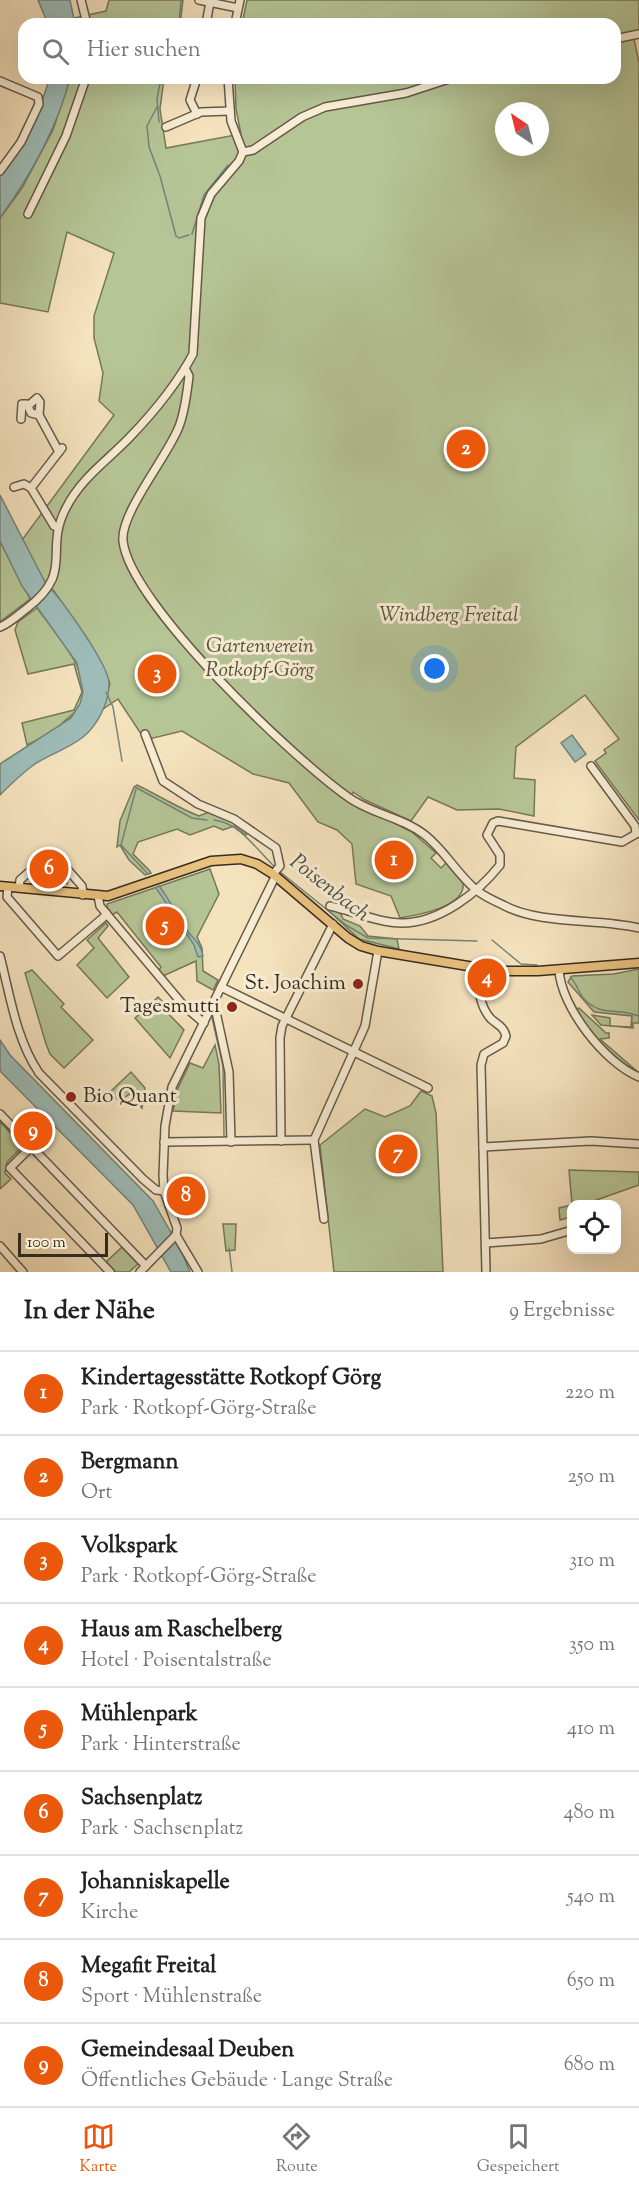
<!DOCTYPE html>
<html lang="de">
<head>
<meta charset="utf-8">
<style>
  :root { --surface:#fff; --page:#f2f2f2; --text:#222; --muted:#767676; --line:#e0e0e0; --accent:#ea580c }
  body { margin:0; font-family:"Sorts Mill Goudy",serif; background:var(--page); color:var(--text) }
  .controls { position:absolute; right:18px; bottom:18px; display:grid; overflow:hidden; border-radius:12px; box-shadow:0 6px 24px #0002 }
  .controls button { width:54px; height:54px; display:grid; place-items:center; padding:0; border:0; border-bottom:2px solid var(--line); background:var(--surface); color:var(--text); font:30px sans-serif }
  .compass { position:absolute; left:495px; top:102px; width:54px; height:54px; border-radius:50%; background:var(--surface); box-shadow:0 6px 24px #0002; rotate:325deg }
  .scale { position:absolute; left:18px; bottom:15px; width:90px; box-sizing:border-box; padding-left:6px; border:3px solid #362c1f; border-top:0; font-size:16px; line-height:21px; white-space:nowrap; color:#362c1f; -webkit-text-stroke:4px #f8edd5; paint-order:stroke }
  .you { position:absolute; left:435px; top:669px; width:21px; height:21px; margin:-15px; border:4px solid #fff; border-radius:50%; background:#1a73e8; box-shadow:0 0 0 9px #1a73e833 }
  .badge { display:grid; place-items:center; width:39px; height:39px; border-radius:50%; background:var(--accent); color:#fff; font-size:20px; font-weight:700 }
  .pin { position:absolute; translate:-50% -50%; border:3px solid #fff; box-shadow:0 2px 6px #0006 }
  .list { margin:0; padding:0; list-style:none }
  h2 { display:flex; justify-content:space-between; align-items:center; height:78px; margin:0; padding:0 24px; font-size:26px }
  h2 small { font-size:20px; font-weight:400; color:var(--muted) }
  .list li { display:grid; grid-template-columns:39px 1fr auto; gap:18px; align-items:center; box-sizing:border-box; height:84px; padding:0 24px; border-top:2px solid var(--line) }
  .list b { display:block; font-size:22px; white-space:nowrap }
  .list p { margin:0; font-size:20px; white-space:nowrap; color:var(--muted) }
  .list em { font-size:20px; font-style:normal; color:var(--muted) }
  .icon { flex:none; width:33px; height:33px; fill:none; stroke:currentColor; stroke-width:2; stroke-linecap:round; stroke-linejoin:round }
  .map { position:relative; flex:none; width:639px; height:1272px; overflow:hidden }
  .search { position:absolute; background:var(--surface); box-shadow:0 6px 24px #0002; left:18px; right:18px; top:18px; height:66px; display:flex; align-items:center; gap:15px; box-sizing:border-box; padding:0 21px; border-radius:18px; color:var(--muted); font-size:22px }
  .sheet { height:834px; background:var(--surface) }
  nav { display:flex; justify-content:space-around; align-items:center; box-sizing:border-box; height:84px; border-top:2px solid var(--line); background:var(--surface); font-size:16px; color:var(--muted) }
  nav a { display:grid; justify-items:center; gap:3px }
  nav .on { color:var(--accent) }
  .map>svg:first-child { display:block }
  .green { fill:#b6c596; stroke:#76785a; stroke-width:1.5; fill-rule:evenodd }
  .water { fill:#9ebdb9; stroke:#74837b; stroke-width:1.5 }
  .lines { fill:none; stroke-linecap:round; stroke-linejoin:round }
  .stream { stroke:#74837b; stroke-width:1.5 }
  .minor-casing { stroke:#665a47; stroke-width:10 }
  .major-casing { stroke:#362c1f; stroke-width:11 }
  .minor { stroke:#f8edd5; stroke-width:7 }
  .major { stroke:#eac27f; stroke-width:8 }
  .poi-dot { fill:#8f2418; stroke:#f8edd5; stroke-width:2 }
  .labels { text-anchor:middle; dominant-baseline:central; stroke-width:6; stroke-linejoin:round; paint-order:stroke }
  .park-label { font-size:21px; font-style:italic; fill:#56523d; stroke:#f8edd5 }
  .poi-label { font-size:21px; fill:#362c1f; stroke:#f8edd5; text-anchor:end }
  .water-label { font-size:22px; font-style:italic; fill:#505046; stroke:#f8edd5 }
</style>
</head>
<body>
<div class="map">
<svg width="639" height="1272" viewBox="0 0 639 1272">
  <rect width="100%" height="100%" fill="#f5e3be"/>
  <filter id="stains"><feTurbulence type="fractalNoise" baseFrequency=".00333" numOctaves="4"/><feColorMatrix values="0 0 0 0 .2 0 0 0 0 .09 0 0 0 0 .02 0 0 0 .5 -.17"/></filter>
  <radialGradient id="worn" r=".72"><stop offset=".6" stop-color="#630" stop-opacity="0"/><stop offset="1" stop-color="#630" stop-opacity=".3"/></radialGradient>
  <g class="green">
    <polygon points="109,0 183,0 180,24 75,24 74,18 106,11"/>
    <path d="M 247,0 L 639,0 L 639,38 L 634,39 L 639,63 L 639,820 L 595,761 L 606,753 L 604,750 L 619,739 L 585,695 L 516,747 L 514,778 L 535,780 L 534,816 L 499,809 L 457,810 L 428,797 L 411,821 L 365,800 L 353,792 L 349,801 L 412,832 L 436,853 L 431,858 L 441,868 L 446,863 L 463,883 C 466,907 418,915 400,918 L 391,896 L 356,884 L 352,844 L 337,830 L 318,822 L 289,783 L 253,774 L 182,731 L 145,740 L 118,699 L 103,709 L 110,683 L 87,638 L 54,591 L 46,584 L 22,540 L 114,415 L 99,401 L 103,373 L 94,338 L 94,316 L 114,253 L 67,232 L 48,312 L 0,303 L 0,218 L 22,188 L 53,130 L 70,78 L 164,78 L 160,109 L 166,148 L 241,134 L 236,109 L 235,78 L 615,78 L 615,24 L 242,24 ZM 504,111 L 540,111 L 540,147 L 504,147 Z"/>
    <polygon points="0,541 30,599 0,622"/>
    <path d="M 37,608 C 54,632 93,672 81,703 C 75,717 61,720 57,730 L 27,745 L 22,723 L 74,710 L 82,692 L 74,664 L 28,674 L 15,630 L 18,622 Z"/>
    <path d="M 137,785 C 158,795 176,807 199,816 L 209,812 L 234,820 L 249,832 L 246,835 L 234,826 L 223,830 L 214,826 L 190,835 L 177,829 L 138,842 L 133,854 L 149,870 L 151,873 L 145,875 L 129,860 L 120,845 L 117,847 L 120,821 L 134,787 Z"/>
    <polygon points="51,861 68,880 67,884 31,881 31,877"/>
    <polygon points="210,869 219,894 197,937 202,948 203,971 218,980 213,990 197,981 196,961 163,976 159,970 161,967 117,912 112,915 107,907 107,904"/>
    <polygon points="331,908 341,914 343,919 360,926 368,936 397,939 399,949 359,939 328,910"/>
    <polygon points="106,923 108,926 98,938 129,977 107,998 77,965 94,948 87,940"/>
    <polygon points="639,969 639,1023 633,1023 633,1028 601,1025 592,1015 610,1018 610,1026 631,1027 632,1016 594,1012 568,982 572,976 614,974"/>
    <polygon points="32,970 64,1004 61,1007 93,1040 64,1068 50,1054 46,1044 25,973"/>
    <polygon points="158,997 167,1006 164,1009 184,1030 170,1058 135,1018"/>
    <path d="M 579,1008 L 606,1033 L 609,1033 L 609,1038 L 600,1039 L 639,1073 C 614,1061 589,1034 576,1009 Z"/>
    <polygon points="215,1045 219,1064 221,1113 173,1111 178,1088 190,1063 203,1068"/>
    <polygon points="131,1072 145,1088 142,1108 129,1094 120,1102 110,1092"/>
    <polygon points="421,1091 432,1096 436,1113 443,1272 334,1272 320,1145 365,1109 385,1117 410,1106"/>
    <polygon points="0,1122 23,1146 7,1162 5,1173 11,1179 0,1189"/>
    <polygon points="569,1170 639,1172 639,1185 585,1204 572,1204"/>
    <polygon points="571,1205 571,1217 560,1220 559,1208"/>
    <polygon points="223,1224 236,1224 235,1250 226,1251"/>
    <polygon points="122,1247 138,1264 129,1272 116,1272 106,1262"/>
  </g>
  <g class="water">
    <polygon points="38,0 70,0 75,24 48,24"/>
    <path d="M 50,78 L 70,78 C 57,129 31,175 0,218 L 0,175 L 33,126 Z"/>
    <path d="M 0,495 L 46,584 C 60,597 110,666 109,684 C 109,703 97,726 83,737 C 68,749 50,754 35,764 C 22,773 11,784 0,795 L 0,764 L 71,718 L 80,704 L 83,692 L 77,663 L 22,586 L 0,541 Z"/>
    <polygon points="572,735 586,754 575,762 561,743"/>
    <path d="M 159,886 C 170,900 176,914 185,928 C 192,938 201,943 203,956 L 198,957 L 194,945 L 156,888 Z"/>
    <polygon points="0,1040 10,1055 153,1201 181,1250 190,1272 171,1272 133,1205 0,1071"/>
  </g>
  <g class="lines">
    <g class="stream">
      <polyline points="179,24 181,0"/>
      <polyline points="157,107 147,126 149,147 160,176 176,236 179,238 189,235"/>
      <polyline points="159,122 157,99 161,78"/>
      <polyline points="192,234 204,195 228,165"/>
      <polyline points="106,692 113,707 122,761"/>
      <polyline points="135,787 192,818 207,820"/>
      <polyline points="136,789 121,845 148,874"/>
      <path d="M 214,820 C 241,823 257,851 276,868"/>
      <polyline points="279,871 346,925 368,938 477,941"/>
      <polyline points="492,940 521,964 537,965"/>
      <path d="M 570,977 C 578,984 578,994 586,1001 C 604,1017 617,1007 639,1016"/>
      <polyline points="212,1018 223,1066 224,1137"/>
      <polyline points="229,1248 232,1272"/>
    </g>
    <defs>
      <g id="minor">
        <polyline points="81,0 87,24"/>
        <polyline points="199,0 238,8"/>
        <polyline points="206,24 210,2"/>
        <polyline points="235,24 240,0"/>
        <polyline points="615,39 639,34"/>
        <polyline points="228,78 231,121 243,152"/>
        <polyline points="0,81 38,97 39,104 21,142 0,171"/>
        <polyline points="197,114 190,100 197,78"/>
        <polyline points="166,127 201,112 230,111"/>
        <polyline points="243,152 253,150 302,117 325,107 406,93 452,78"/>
        <polyline points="28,214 66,136 86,78"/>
        <path d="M 185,368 L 189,376 C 187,392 185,413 178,429 C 166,458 120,514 123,541 C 130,604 294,759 348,797 C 371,814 402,817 425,835 C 444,850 456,872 474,888 C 482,896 495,901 505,906 C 542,925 598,918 639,928"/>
        <polyline points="28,406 37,398 40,402 39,415"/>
        <polyline points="21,419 22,404 27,404 31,413 39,415 59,452"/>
        <polyline points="14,487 24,484 31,488"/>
        <polyline points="58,527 54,526 31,488 62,448"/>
        <path d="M 0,627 C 10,623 18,615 26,609 C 76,571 43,552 66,508 C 81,478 107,461 130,437 C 154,412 177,384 193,354 L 201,218 L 211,194 L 239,161 L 243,152"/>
        <polyline points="145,734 163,781 198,804 234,819 276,848 280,866 273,874"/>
        <polyline points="8,887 7,897 58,956 104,917 106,913"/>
        <polyline points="19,888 20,880 52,852 82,886 83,895"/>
        <polyline points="98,896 100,906 184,1006 204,1023"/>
        <path d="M 330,906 C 353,911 379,923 402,923 C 439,923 478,893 500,865 L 500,855 L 487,835 L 493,823 L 498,821 L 622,842 L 636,834 L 635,826 L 591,766"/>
        <path d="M 0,956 C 10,995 16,1039 39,1073 L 143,1179 L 156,1190 L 164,1191"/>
        <path d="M 479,968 C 477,984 479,1006 491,1019 C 498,1025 504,1027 506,1036 L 503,1043 L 484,1054 L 481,1065 L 486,1272"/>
        <path d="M 559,970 C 561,1007 605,1063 639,1077"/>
        <polyline points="221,987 428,1088"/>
        <polyline points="211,1008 216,1012 229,1072 231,1142"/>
        <polyline points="0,1114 146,1266"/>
        <polyline points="281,1141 280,1038 282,1026 333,924"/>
        <polyline points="164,1142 314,1140"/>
        <polyline points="32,1146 10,1168 110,1272"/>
        <polyline points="483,1147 591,1141 639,1144"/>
        <polyline points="324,1219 314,1140 365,1026 378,951"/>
        <polyline points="176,1235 177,1228 164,1191 163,1175 165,1126 172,1087 275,877"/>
        <polyline points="176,1235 198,1272"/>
        <polyline points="486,1243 541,1239 572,1230"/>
        <polyline points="0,1246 23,1272"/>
        <polyline points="140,1272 176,1235"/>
      </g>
      <polyline id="major" points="0,886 108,896 211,861 241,859 257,864 273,874 348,938 361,946 378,951 498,971 538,971 639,963"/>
    </defs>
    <use href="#minor" class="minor-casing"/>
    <use href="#major" class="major-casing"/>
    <use href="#minor" class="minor"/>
    <use href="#major" class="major"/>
  </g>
  <g class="poi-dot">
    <circle cx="358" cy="984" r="6"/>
    <circle cx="232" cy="1007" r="6"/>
    <circle cx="71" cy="1097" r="6"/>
  </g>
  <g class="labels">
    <g class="park-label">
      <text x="449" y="616">Windberg Freital</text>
      <text x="260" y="647">Gartenverein<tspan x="260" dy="24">Rotkopf-Görg</tspan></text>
    </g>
    <g class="poi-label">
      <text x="346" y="984">St. Joachim</text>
      <text x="220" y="1007">Tagesmutti</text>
      <text x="83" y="1097" text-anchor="start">Bio Quant</text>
    </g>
    <g class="water-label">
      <text transform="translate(329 889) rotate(38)">Poisenbach</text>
    </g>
  </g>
  <rect width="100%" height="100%" filter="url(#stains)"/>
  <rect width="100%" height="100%" fill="url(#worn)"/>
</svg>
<div class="controls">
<button><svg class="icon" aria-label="locate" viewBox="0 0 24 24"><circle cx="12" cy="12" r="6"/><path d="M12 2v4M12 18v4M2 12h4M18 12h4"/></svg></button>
</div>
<svg class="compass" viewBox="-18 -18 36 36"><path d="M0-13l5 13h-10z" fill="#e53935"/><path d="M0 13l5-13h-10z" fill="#767676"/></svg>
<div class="scale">100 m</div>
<div class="you"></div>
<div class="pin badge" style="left:394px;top:860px">1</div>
<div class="pin badge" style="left:466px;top:449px">2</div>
<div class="pin badge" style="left:157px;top:674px">3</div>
<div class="pin badge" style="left:487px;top:978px">4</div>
<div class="pin badge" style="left:165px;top:926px">5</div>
<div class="pin badge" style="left:49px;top:869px">6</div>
<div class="pin badge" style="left:398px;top:1154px">7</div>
<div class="pin badge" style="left:186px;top:1196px">8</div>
<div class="pin badge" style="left:33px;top:1131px">9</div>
<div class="search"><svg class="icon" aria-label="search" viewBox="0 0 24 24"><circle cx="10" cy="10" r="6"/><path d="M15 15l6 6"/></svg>Hier suchen</div>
</div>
<section class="sheet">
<h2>In der Nähe<small>9 Ergebnisse</small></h2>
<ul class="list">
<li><span class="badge">1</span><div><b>Kindertagesstätte Rotkopf Görg</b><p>Park · Rotkopf-Görg-Straße</p></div><em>220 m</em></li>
<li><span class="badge">2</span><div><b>Bergmann</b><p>Ort</p></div><em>250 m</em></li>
<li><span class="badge">3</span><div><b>Volkspark</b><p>Park · Rotkopf-Görg-Straße</p></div><em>310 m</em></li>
<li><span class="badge">4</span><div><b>Haus am Raschelberg</b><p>Hotel · Poisentalstraße</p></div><em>350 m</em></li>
<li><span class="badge">5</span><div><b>Mühlenpark</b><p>Park · Hinterstraße</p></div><em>410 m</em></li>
<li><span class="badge">6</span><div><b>Sachsenplatz</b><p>Park · Sachsenplatz</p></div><em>480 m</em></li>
<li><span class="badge">7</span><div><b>Johanniskapelle</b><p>Kirche</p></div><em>540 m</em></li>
<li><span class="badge">8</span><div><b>Megafit Freital</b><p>Sport · Mühlenstraße</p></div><em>650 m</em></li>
<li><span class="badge">9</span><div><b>Gemeindesaal Deuben</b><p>Öffentliches Gebäude · Lange Straße</p></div><em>680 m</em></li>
</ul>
</section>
<nav>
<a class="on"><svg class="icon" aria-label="map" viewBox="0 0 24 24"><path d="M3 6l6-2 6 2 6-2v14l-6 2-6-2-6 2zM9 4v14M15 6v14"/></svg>Karte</a>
<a><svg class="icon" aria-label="directions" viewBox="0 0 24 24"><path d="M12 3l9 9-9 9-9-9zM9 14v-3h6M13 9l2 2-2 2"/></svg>Route</a>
<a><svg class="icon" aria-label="saved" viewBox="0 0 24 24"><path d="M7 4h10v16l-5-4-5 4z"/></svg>Gespeichert</a>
</nav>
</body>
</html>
